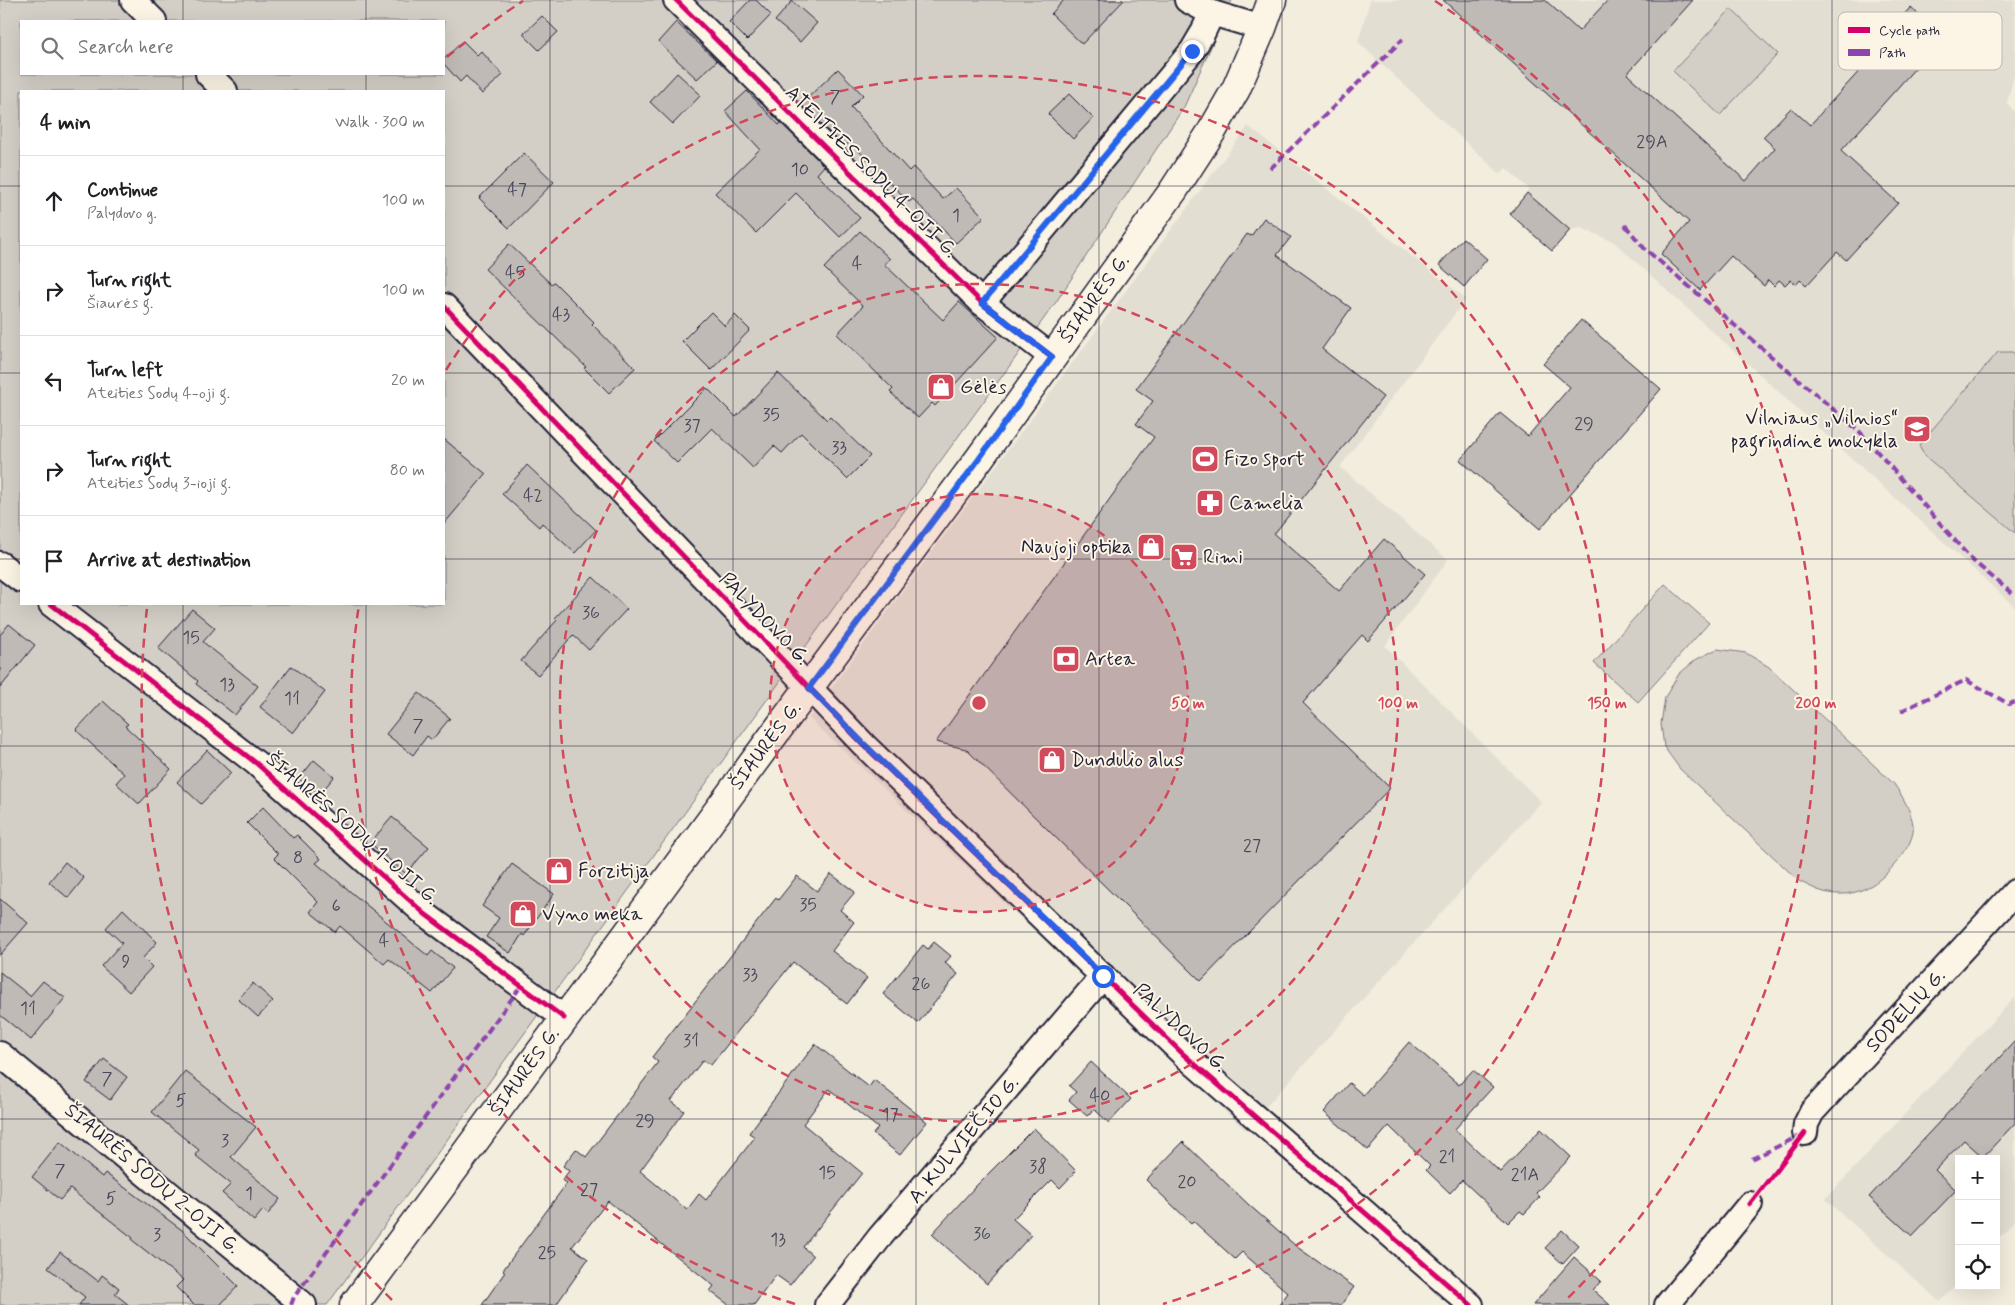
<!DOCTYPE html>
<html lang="en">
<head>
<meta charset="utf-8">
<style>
  :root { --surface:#fff; --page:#f6f6f6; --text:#202124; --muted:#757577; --line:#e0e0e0 }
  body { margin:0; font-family:Mynerve,sans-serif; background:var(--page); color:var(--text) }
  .controls { position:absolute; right:15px; bottom:15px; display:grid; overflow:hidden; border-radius:0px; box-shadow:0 5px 20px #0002 }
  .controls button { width:45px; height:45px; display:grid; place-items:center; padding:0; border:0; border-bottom:1px solid var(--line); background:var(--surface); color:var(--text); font:25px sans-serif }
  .stop { position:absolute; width:15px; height:15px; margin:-11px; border:4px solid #2563eb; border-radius:50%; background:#fff }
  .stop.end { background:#2563eb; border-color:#fff; box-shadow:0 1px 5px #0008 }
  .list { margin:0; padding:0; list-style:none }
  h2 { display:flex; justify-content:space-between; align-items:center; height:65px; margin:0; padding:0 20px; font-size:21px }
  h2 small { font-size:16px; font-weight:400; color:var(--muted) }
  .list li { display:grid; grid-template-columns:32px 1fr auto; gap:15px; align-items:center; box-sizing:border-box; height:90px; padding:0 20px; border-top:1px solid var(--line) }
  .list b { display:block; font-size:19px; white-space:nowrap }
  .list p { margin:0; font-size:16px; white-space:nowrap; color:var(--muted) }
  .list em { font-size:16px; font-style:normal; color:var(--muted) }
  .icon { flex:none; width:28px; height:28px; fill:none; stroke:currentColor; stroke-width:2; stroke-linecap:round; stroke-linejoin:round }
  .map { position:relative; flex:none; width:2015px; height:1305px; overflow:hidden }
  .search { position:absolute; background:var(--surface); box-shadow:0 5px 20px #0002; left:20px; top:20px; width:425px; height:55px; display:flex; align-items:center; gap:12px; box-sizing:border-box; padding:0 18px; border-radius:0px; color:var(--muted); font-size:19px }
  .panel { position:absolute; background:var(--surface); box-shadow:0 5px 20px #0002; left:20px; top:90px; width:425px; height:515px; border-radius:0px }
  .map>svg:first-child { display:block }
  .built { fill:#e3ded2 }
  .green { fill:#d4cfc6; stroke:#7b7880; fill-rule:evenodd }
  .building { fill:#bfbab6; stroke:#22223b }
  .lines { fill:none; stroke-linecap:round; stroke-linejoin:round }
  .minor-casing { stroke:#22223b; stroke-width:28 }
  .secondary-casing { stroke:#22223b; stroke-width:31 }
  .minor { stroke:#fcf5e5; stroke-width:24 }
  .secondary { stroke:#fcf5e5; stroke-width:28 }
  .quiet { stroke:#8e44ad; stroke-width:4; stroke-dasharray:8 4; stroke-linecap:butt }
  .cycleway-casing { stroke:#fcf5e5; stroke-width:8 }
  .cycleway { stroke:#d6006c; stroke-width:5 }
  .route { stroke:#2563eb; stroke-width:6 }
  .grid { fill:none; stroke:#22223b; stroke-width:1; stroke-opacity:0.55 }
  .ring { fill:none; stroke:#d1495b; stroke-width:2.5; stroke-dasharray:9 6 }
  .labels { text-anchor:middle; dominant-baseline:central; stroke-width:4; stroke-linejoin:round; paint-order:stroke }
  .number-label { font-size:18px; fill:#49485a }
  .street-label { font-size:20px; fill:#22223b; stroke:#fcf5e5 }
  .poi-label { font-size:20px; fill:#22223b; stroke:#fcf5e5; text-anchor:start }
  .key { fill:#fcf5e5; stroke:#bbb6b2; stroke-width:1 }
  .key-label { font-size:14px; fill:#22223b }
  .centre { fill:#d1495b; stroke:#fcf5e5; stroke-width:2.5 }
  .ring-label { font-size:15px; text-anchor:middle; font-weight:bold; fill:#d1495b; stroke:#fcf5e5; stroke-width:4; stroke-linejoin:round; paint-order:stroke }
</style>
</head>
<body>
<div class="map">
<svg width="2015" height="1305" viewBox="0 0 2015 1305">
  <rect width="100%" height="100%" fill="#f3edde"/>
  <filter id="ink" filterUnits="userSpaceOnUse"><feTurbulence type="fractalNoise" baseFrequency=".02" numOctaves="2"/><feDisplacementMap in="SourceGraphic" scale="10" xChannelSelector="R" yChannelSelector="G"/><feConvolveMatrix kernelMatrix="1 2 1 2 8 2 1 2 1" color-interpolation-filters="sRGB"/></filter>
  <g filter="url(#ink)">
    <g class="built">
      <polygon points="1370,0 2015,0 2015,72 2007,103 2015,112 2015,607 1614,242 1581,228 1570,230 1552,251 1510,214 1529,189 1506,168 1500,174 1358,42"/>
      <polygon points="1248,126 1466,299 1340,467 1448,560 1385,646 1541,802 1245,1130 809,718"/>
      <polygon points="2015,997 2015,1220 1996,1241 1996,1159 1959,1159 1959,1282 1940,1302 1825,1199"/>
    </g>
    <g class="green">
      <path d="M 0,0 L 1232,0 L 1184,107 L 1056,302 L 327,1305 L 0,1305 ZM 21,21 L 444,21 L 444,74 L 21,74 ZM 21,91 L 444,91 L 444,604 L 21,604 Z"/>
      <polygon points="1731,9 1778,54 1720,115 1673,71"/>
      <polygon points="1998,352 2012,352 2015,354 2015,533 1925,456 1919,445"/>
      <polygon points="1665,584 1709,623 1638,702 1594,663"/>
      <path d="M 1717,649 L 1746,653 L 1769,667 L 1894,784 C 1902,796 1911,810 1913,825 C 1915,836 1906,851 1899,859 C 1880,884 1856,900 1824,892 C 1816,890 1807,885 1799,881 L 1680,769 L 1664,747 L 1661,724 L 1665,697 L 1679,674 L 1697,659 Z"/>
    </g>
    <g class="building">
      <polygon points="750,0 756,0 771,15 747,40 729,22"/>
      <polygon points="1064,0 1124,0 1082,44 1051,14"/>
      <polygon points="1443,0 1545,0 1579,31 1608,0 1693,0 1627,74 1746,181 1775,148 1763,137 1791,108 1810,125 1895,32 1891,28 1911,7 1943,37 1841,151 1898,203 1846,260 1837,252 1806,286 1800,280 1796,285 1790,280 1785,285 1779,280 1774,286 1768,280 1764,286 1731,256 1700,290 1661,254 1689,222"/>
      <polygon points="792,1 817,23 800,42 775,21"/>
      <polygon points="542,16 558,32 539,50 523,34"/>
      <polygon points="676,22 717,61 697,79 658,42"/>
      <polygon points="463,41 477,55 481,51 503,75 482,94 466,76 460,82 444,64 444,59"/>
      <polygon points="838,69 863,95 851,107 909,171 913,167 943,199 956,188 984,217 956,243 913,199 909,202 850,142 844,147 801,104"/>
      <polygon points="677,73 701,95 673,124 650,102"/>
      <polygon points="747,91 779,125 781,123 824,166 817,174 860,218 840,237 796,193 756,233 715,193 760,149 725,111"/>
      <polygon points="1069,94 1093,118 1073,139 1048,114"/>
      <polygon points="524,153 554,182 509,228 479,198"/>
      <polygon points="1527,193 1570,230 1552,251 1510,214"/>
      <polygon points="1264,218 1291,237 1277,255 1351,308 1322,349 1383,397 1274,534 1339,591 1384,539 1425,574 1368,641 1362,635 1303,703 1390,788 1201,981 966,749 936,742 1154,437 1136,424 1153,401 1136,389 1247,234 1251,236"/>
      <polygon points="860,231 890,259 884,264 943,320 959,302 998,337 935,406 932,403 918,418 890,392 893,389 837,334 863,306 824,268"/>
      <polygon points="1463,238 1487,259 1464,287 1439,265"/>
      <polygon points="509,244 551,284 554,282 594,322 592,324 635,368 609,393 584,368 586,367 485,269"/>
      <polygon points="711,312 725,326 735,315 750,330 711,370 682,341"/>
      <polygon points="1581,320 1661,389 1540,529 1460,460 1500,413 1528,436 1570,387 1543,364"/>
      <polygon points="778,373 827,420 830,417 870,456 847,479 801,433 782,453 774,446 753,468 712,428 677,463 654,441 707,388 736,417"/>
      <polygon points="444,439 486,474 444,524"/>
      <polygon points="527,465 596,530 575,553 542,523 539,527 502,494"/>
      <polygon points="593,577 627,609 589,650 573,635 538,675 521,661 557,620 555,618"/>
      <polygon points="192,609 215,628 203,642 258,686 235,715 196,684 198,681 158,648"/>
      <polygon points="9,624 35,645 0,688 0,635"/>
      <polygon points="291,666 325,692 293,733 260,707"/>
      <polygon points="419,693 450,718 432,740 427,736 413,755 386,734"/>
      <polygon points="103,701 128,724 125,726 171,769 139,804 116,783 124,774 76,730"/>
      <polygon points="207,750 231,773 201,804 177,782"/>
      <polygon points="314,760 334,777 319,795 299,779"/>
      <polygon points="263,807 293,838 297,835 321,859 316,863 428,956 432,951 453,968 432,993 389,959 384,964 340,926 335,932 310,912 318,902 274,858 278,854 247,823"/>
      <polygon points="392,817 429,847 406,874 370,843"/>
      <polygon points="65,862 84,878 68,898 49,882"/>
      <polygon points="512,864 554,894 524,936 522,934 510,953 486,937 499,918 482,906"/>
      <polygon points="831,874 855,892 840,910 854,922 832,951 867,978 847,1004 793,962 711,1065 703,1060 671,1101 684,1111 640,1171 687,1210 699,1194 706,1200 755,1137 749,1133 815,1044 869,1087 874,1080 927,1122 900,1155 873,1134 878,1128 829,1089 803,1124 862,1173 803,1247 813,1256 790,1285 776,1275 754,1305 729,1305 710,1291 714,1286 608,1201 572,1247 588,1259 556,1305 482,1305 505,1272 503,1270 567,1183 562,1180 569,1171 563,1166 576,1149 586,1157 658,1062 652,1057 750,931 776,898 778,900 797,876 817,891"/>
      <polygon points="0,899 28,923 0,955"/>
      <polygon points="123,909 157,942 143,958 152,967 129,992 101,966 122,943 106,928"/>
      <polygon points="934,942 951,956 945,963 958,974 918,1023 883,994 923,945 928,949"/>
      <polygon points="0,972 30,996 43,981 65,998 31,1040 0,1015"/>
      <polygon points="253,983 273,1001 258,1017 238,999"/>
      <polygon points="2015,1041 2015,1123 1983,1157 1964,1140 1935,1170 1956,1190 1912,1236 1869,1197"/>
      <polygon points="1409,1042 1459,1085 1473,1070 1493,1087 1455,1129 1500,1172 1541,1129 1571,1157 1536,1193 1540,1197 1524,1214 1520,1211 1508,1223 1462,1180 1450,1193 1426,1170 1430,1166 1389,1126 1368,1150 1324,1112 1349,1083 1363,1095"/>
      <polygon points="104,1059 127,1077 110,1100 86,1082"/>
      <polygon points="1091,1062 1131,1099 1109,1123 1094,1109 1087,1116 1069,1100 1076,1092 1069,1086"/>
      <polygon points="185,1071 256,1127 231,1157 280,1199 268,1214 263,1210 254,1221 222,1193 231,1184 195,1155 199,1150 152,1112"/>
      <polygon points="1034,1128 1076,1171 1060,1188 1052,1180 1013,1219 1031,1235 987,1284 932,1234 974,1188"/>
      <polygon points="60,1142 102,1177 105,1173 182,1230 238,1286 220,1305 194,1305 176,1287 183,1280 132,1240 133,1238 70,1189 60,1200 32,1177"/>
      <polygon points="1183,1142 1249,1205 1297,1247 1354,1287 1341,1305 1279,1305 1288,1293 1242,1252 1235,1259 1193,1221 1191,1223 1146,1180"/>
      <polygon points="1562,1230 1579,1246 1563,1264 1545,1248"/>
      <polygon points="60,1252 98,1281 102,1275 119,1288 115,1294 129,1305 79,1305 85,1297 48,1268"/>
      <polygon points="1574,1257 1601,1281 1593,1290 1610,1305 1533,1305"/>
    </g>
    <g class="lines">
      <defs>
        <g id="minor">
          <polyline points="133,0 154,21"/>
          <polyline points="676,0 982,303 1052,357"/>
          <polyline points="1212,13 1262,28"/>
          <polyline points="208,74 225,91"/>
          <polyline points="982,303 1192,51 1202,34 1212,13 1187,0"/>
          <polyline points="444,306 864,745 1183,1054 1471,1305"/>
          <polyline points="0,564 21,580"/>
          <polyline points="51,604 256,763 425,914 564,1018"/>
          <polyline points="0,1054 304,1305"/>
          <polyline points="1805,1133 1806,1124 1812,1112 2015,892"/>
          <polyline points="827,1305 880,1237 1103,976"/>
          <polyline points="1667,1305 1750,1204"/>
        </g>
        <polyline id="secondary" points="354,1305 781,725 979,459 1173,191 1212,131 1236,89 1262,28 1272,0"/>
      </defs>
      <use href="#minor" class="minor-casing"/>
      <use href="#secondary" class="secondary-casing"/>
      <use href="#minor" class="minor"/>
      <use href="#secondary" class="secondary"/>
      <g class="quiet">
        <polyline points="1270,169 1403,39"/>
        <polyline points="1625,225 1644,248 1860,432 1972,560 2015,596"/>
        <polyline points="1901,711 1966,680 2009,704 2015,702"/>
        <polyline points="1752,1159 1799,1136"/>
        <polyline points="291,1305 294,1297 521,986"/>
      </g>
      <defs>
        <g id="cycleway">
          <polyline points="676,0 982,303 1052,357"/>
          <polyline points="444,306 864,745 1183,1054 1471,1305"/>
          <polyline points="51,604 256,763 425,914 564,1018"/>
          <polyline points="1750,1204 1805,1133"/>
        </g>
      </defs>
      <use href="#cycleway" class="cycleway-casing"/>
      <use href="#cycleway" class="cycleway"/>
    </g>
  </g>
  <g class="lines" filter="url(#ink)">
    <polyline class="route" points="1103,976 864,744 809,688 979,459 1052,357 982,303 1192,51"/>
  </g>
  <path class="grid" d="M 183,0 L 183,21M 366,0 L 366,21M 550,0 L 550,1305M 733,0 L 733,1305M 916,0 L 916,1305M 1099,0 L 1099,1305M 1282,0 L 1282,1305M 1465,0 L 1465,1305M 1649,0 L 1649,1305M 1832,0 L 1832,1305M 183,74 L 183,91M 366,74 L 366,91M 0,186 L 21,186M 444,186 L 2015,186M 0,373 L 21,373M 444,373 L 2015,373M 0,559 L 21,559M 444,559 L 2015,559M 183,604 L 183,1305M 366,604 L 366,1305M 0,746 L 2015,746M 0,932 L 2015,932M 0,1119 L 2015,1119"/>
  <circle cx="979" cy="703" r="209" fill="#d1495b" fill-opacity=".12"/>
  <g class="ring">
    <circle cx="979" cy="703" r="209"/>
    <circle cx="979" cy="703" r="419"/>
    <path d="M795 1304A628 628 0 0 1 359 605M446 370A628 628 0 1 1 1163 1304"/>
    <path d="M392 1300A837 837 0 0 1 147 608M447 57A837 837 0 0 1 523 1M1435 1A837 837 0 0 1 1566 1300"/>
  </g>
  <defs>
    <symbol id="shop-square" viewBox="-11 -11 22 22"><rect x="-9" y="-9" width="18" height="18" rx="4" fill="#d1495b" stroke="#fcf5e5"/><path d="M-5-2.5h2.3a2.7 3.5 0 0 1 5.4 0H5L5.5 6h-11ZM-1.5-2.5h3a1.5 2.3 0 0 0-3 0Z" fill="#fff"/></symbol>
    <symbol id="school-square" viewBox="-11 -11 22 22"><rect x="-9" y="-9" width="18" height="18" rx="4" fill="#d1495b" stroke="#fcf5e5"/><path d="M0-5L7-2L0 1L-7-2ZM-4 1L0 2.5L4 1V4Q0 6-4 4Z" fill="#fff"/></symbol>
    <symbol id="stadium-square" viewBox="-11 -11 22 22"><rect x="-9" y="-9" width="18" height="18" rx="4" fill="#d1495b" stroke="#fcf5e5"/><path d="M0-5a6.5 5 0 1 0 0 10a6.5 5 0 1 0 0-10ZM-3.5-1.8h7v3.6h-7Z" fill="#fff"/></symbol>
    <symbol id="pharmacy-square" viewBox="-11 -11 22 22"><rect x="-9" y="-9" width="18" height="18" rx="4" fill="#d1495b" stroke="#fcf5e5"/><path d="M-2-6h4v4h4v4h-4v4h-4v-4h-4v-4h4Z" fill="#fff"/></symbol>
    <symbol id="supermarket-square" viewBox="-11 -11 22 22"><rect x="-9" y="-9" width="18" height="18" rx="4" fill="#d1495b" stroke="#fcf5e5"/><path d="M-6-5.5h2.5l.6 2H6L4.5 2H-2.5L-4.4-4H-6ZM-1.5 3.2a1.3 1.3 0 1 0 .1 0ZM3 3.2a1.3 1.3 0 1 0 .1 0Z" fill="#fff"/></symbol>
    <symbol id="bank-square" viewBox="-11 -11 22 22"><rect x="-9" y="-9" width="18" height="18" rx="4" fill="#d1495b" stroke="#fcf5e5"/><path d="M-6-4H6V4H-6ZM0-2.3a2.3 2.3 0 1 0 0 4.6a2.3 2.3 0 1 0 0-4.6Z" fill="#fff"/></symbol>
  </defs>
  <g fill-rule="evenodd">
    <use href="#shop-square" x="925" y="371" width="32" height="32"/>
    <use href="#school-square" x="1901" y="413" width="32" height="32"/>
    <use href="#stadium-square" x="1189" y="443" width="32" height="32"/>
    <use href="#pharmacy-square" x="1194" y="487" width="32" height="32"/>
    <use href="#shop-square" x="1135" y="531" width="32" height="32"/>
    <use href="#supermarket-square" x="1168" y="541" width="32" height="32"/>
    <use href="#bank-square" x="1050" y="643" width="32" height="32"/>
    <use href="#shop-square" x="1036" y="744" width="32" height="32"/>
    <use href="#shop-square" x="543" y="855" width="32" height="32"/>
    <use href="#shop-square" x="507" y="898" width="32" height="32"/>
  </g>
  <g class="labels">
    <g class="number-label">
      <text x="835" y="97">7</text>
      <text x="1652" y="142">29A</text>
      <text x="800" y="170">10</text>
      <text x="517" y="190">47</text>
      <text x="956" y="216">1</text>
      <text x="857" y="264">4</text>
      <text x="515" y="273">45</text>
      <text x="561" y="315">43</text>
      <text x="771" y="415">35</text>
      <text x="1584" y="424">29</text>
      <text x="692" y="426">37</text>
      <text x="839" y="448">33</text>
      <text x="533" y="496">42</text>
      <text x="591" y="613">36</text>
      <text x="191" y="638">15</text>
      <text x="227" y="685">13</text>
      <text x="292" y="699">11</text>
      <text x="418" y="726">7</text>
      <text x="1252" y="846">27</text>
      <text x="298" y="858">8</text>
      <text x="808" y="905">35</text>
      <text x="336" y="906">6</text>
      <text x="384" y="941">4</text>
      <text x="126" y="962">9</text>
      <text x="750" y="975">33</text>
      <text x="921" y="984">26</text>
      <text x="28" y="1009">11</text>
      <text x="691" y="1041">31</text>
      <text x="107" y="1079">7</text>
      <text x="1100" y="1096">40</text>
      <text x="181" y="1101">5</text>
      <text x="890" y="1115">17</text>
      <text x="645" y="1121">29</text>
      <text x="225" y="1141">3</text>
      <text x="1447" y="1157">21</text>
      <text x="1038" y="1167">38</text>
      <text x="60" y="1171">7</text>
      <text x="827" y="1173">15</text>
      <text x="1525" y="1175">21A</text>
      <text x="1187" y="1182">20</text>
      <text x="589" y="1190">27</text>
      <text x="249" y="1194">1</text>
      <text x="111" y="1199">5</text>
      <text x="982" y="1234">36</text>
      <text x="157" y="1235">3</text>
      <text x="778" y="1240">13</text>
      <text x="547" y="1253">25</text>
    </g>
    <g class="street-label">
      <text transform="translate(871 172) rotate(45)">ATEITIES SODŲ 4-OJI G.</text>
      <text transform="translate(1095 299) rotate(-54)">ŠIAURĖS G.</text>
      <text transform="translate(764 619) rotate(46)">PALYDOVO G.</text>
      <text transform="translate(766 746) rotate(-53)">ŠIAURĖS G.</text>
      <text transform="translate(352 829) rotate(41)">ŠIAURĖS SODŲ 1-OJI G.</text>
      <text transform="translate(1906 1011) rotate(-47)">SODELIŲ G.</text>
      <text transform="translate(1180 1028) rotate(43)">PALYDOVO G.</text>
      <text transform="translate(525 1072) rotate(-54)">ŠIAURĖS G.</text>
      <text transform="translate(964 1140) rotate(-50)">A. KULVIEČIO G.</text>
      <text transform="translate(152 1179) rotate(40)">ŠIAURĖS SODŲ 2-OJI G.</text>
    </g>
    <g class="poi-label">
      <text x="960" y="387">Gėlės</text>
      <text x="1898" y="418" text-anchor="end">Vilniaus „Vilnios“<tspan x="1898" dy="23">pagrindinė mokykla</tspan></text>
      <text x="1224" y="459">Fizo sport</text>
      <text x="1229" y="503">Camelia</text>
      <text x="1132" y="547" text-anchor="end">Naujoji optika</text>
      <text x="1203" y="557">Rimi</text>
      <text x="1085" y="659">Artea</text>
      <text x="1071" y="760">Dundulio alus</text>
      <text x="578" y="871">Forzitija</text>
      <text x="542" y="914">Vyno meka</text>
    </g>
  </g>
  <rect x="1838" y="12" width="164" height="58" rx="8" class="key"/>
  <rect x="1848" y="27" width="22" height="6" fill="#d6006c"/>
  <rect x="1848" y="49" width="22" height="7" fill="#8e44ad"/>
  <g class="key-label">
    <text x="1879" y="35">Cycle path</text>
    <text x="1879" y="57">Path</text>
  </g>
  <circle cx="979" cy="703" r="8" class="centre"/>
  <g class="ring-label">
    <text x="1188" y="708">50 m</text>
    <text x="1398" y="708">100 m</text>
    <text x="1607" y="708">150 m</text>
    <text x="1816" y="708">200 m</text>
  </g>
</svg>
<div class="controls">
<button>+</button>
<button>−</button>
<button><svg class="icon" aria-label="locate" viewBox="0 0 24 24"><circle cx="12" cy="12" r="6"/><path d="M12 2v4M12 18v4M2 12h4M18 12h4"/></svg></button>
</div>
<div class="stop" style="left:1103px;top:976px"></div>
<div class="stop end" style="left:1192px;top:51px"></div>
<div class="search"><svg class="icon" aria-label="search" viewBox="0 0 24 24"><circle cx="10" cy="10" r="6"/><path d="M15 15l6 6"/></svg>Search here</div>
<section class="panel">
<h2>4 min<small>Walk · 300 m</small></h2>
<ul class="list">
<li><svg class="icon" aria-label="ahead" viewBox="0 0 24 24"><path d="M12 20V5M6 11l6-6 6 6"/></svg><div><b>Continue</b><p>Palydovo g.</p></div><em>100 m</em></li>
<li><svg class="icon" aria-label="right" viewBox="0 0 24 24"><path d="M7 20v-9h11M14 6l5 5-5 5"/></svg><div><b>Turn right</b><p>Šiaurės g.</p></div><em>100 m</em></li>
<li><svg class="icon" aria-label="left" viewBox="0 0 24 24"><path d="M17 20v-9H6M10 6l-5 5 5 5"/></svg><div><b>Turn left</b><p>Ateities Sodų 4-oji g.</p></div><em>20 m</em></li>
<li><svg class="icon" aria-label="right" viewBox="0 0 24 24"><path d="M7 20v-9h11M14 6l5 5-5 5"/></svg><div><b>Turn right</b><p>Ateities Sodų 3-ioji g.</p></div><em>80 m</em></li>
<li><svg class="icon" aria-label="arrive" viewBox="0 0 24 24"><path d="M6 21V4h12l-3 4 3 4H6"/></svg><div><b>Arrive at destination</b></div></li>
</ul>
</section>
</div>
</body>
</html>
